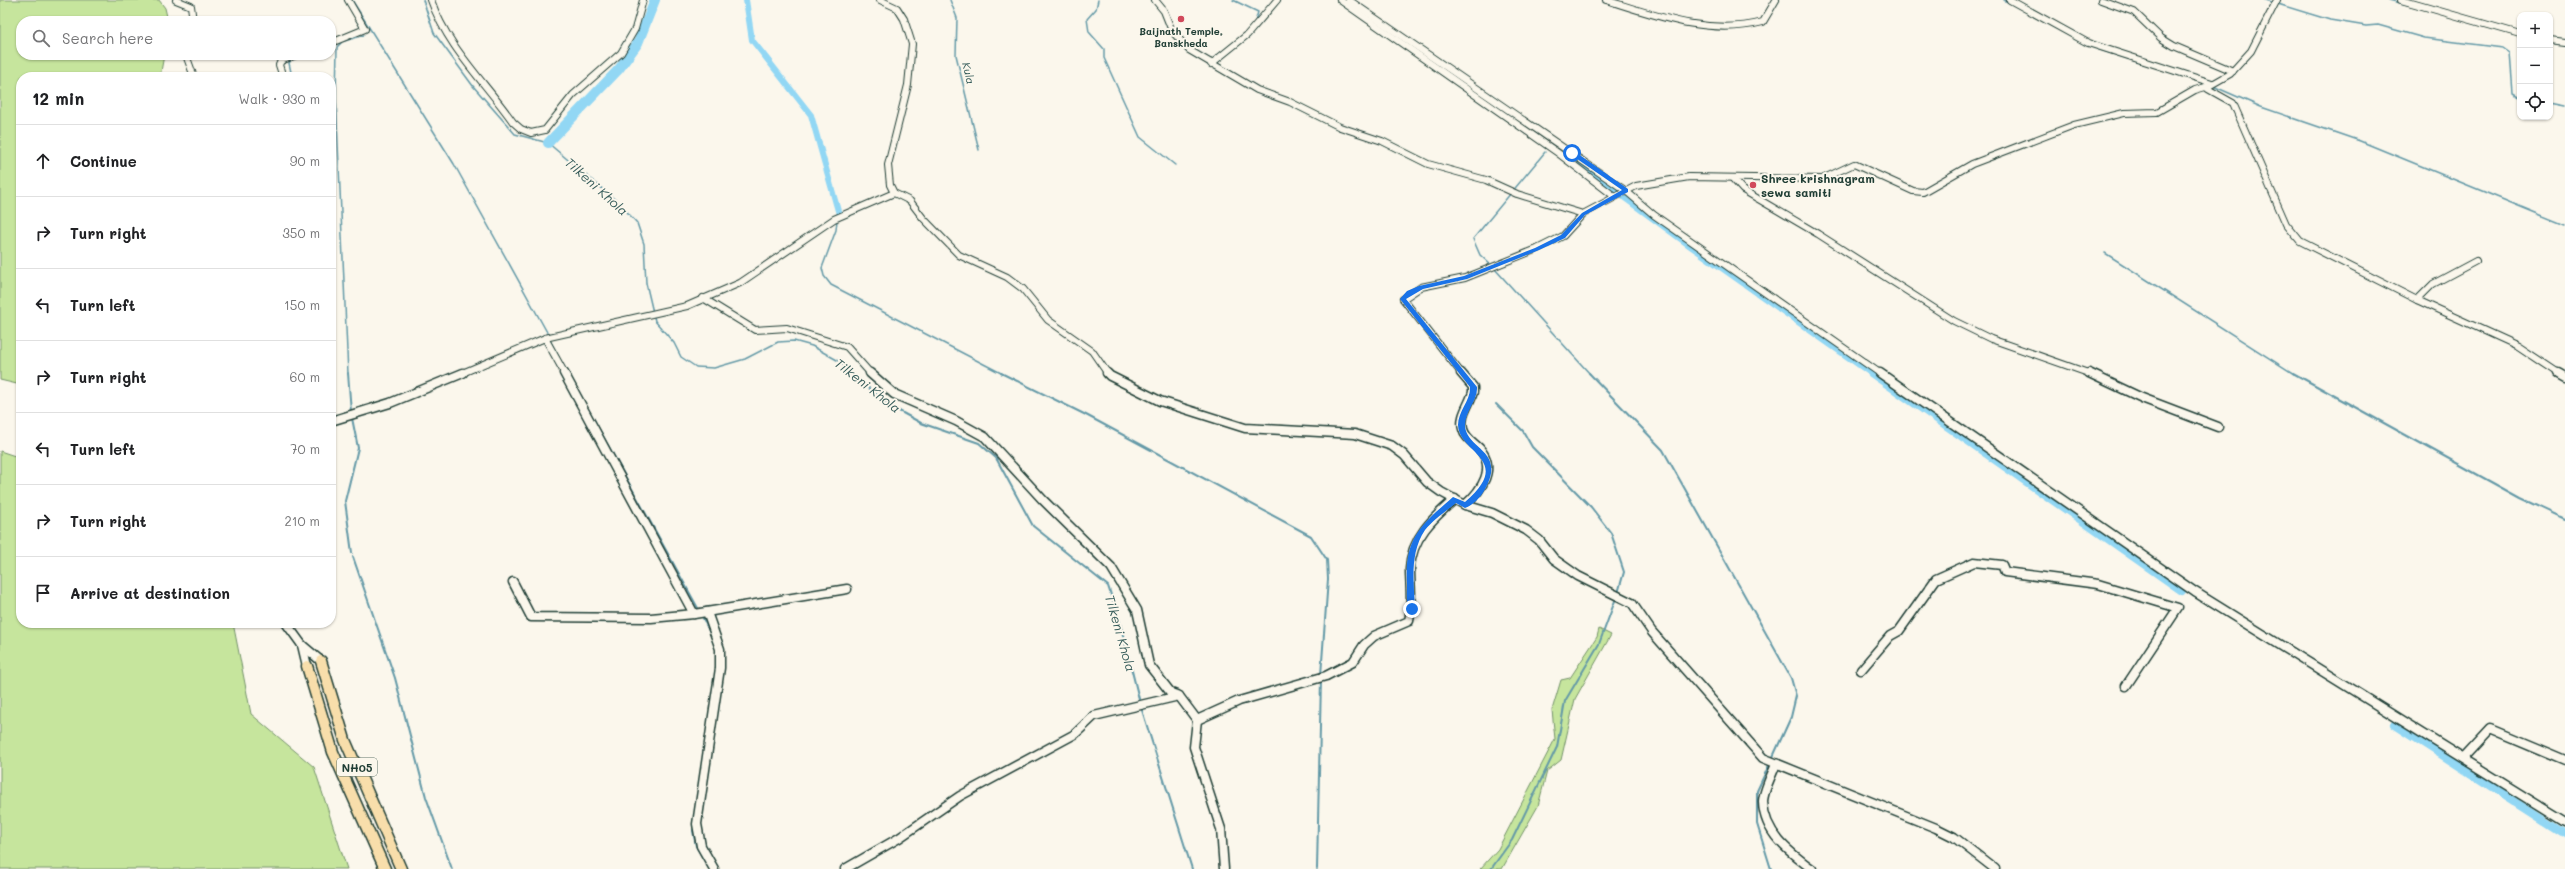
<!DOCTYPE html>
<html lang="en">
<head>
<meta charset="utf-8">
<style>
  :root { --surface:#fff; --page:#f6f6f6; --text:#202124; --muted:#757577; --line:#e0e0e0 }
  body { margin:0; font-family:Mali,sans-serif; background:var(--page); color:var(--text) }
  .controls { position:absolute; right:12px; top:12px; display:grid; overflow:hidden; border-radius:8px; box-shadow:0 1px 3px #0004 }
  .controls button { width:36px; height:36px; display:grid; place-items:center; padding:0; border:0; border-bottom:1px solid var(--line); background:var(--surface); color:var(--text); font:20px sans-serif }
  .stop { position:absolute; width:12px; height:12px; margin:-9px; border:3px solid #1a73e8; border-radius:50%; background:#fff }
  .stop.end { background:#1a73e8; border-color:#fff; box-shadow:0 1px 4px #0008 }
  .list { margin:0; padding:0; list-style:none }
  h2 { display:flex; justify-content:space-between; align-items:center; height:52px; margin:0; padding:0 16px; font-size:17px }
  h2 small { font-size:13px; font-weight:400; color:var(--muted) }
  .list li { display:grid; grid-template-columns:26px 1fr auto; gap:12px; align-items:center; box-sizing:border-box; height:72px; padding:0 16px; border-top:1px solid var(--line) }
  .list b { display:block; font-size:15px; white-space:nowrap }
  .list em { font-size:13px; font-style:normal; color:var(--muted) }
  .icon { flex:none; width:22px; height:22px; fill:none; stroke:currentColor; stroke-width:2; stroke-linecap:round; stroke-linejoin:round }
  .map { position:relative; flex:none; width:2565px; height:869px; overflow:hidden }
  .search { position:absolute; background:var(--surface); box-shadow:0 1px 3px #0004; left:16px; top:16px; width:320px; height:44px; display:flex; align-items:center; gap:10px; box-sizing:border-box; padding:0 14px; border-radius:16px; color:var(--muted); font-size:15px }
  .panel { position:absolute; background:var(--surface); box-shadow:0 1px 3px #0004; left:16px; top:72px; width:320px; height:556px; border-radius:16px }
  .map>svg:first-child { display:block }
  .green { fill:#c6e59d; stroke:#729168 }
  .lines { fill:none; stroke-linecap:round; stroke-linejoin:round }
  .stream-far1 { stroke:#6499a7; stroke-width:1.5 }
  .stream { stroke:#6499a7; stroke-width:2 }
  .canal-far1 { stroke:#92d7f4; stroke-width:6 }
  .canal { stroke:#92d7f4; stroke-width:8 }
  .river { stroke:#92d7f4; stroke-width:10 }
  .minor-far1-casing { stroke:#1f3d34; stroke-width:8 }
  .minor-casing { stroke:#1f3d34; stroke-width:11 }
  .major-casing { stroke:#1f3d34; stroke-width:13 }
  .minor-far1 { stroke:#fbf7ec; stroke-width:6 }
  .minor { stroke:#fbf7ec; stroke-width:8 }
  .major { stroke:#f8deab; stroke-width:10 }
  .route { fill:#1a73e8 }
  .poi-dot { fill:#d1495b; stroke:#fbf7ec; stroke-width:1.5 }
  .labels { text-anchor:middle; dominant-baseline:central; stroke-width:4; stroke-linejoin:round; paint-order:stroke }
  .far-poi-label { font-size:10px; font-weight:bold; fill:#1f3d34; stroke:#fbf7ec }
  .far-water-label { font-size:11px; font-style:italic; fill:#365c5a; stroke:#fbf7ec }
  .shield { fill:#fbf7ec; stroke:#61756b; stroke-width:1 }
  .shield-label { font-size:11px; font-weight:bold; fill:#1f3d34 }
  .poi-label { font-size:12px; font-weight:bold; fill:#1f3d34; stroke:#fbf7ec; text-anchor:start }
  .water-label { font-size:13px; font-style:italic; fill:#365c5a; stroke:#fbf7ec }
</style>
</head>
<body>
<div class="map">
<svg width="2565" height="869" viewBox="0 0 2565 869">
  <rect width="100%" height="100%" fill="#fbf7ec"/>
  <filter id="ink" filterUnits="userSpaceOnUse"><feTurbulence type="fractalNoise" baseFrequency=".025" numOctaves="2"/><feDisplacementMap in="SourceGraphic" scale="8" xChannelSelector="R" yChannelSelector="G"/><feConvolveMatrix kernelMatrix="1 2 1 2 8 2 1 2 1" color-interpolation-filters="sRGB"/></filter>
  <g filter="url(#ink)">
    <g class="green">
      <polygon points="0,0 159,0 165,8 168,21 21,21 21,55 164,55 160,77 21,77 21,385 0,380"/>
      <polygon points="0,451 21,458 21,623 233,623 251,714 314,767 347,869 0,869"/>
      <polygon points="1599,629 1611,635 1575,699 1561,760 1547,771 1538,806 1502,869 1480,869 1498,849 1555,739 1552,710 1561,680 1570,678 1597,637"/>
    </g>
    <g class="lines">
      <g class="stream-far1">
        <polyline points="352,0 454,164 548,334"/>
        <polyline points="423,0 434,33 473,86 515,134 548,143 619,203 637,223 644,244 646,283 655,321 674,343 681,357 696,367 714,368 745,359 778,342 794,341 812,346 837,360 853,374"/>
        <polyline points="950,0 957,18 956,55 979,150"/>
        <polyline points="1098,0 1096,9 1087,19 1089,32 1104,49 1104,58 1140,137 1175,165"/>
        <polyline points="1233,0 1258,12 1255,22"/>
        <polyline points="2004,0 2010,3"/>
        <polyline points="2265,0 2330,20 2366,26 2378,25 2424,38 2503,48 2510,53 2513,93 2520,97"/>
        <polyline points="2389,0 2416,7"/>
        <polyline points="341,43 337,47 336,97 348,374"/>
        <polyline points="335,44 364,35"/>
        <polyline points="2097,49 2144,64"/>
        <polyline points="291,60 289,63 292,77"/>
        <polyline points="2213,86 2261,107 2360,141 2565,225"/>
        <polyline points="2550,104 2565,107"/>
        <polyline points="838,211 836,230 822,268 824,276 831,285 1003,374"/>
        <polyline points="2105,253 2294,374"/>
        <polyline points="1491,265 1480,255 1473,239 1545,152"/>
        <polyline points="1494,268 1590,374"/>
        <polyline points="550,340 562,363"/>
      </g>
      <g class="stream">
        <polyline points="348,373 351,412"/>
        <polyline points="851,373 890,406 921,423 979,443 996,458 1033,526 1108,586 1119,619 1140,703"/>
        <polyline points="1001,373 1086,415 1311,536 1327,560 1328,579 1321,675"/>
        <polyline points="1589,373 1663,450 1791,678 1796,696 1791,717 1772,759"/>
        <polyline points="2293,373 2520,498 2565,519"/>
        <polyline points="1496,404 1523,431 1532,447 1591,507 1611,533 1624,572 1618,593"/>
        <polyline points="588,409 699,610"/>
        <polyline points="352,418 358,448 345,501 352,553"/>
        <polyline points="353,557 395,678 426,797 452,869"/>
        <polyline points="702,616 711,635"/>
        <polyline points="1141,707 1192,869"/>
        <polyline points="1770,763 1757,791 1757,824 1771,869"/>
        <polyline points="709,868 696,846 693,831 712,698"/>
        <polyline points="1317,869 1321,679"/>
        <polyline points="1491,869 1512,840 1557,747 1565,701 1599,644 1616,598"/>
      </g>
      <g class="canal-far1">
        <polyline points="746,0 752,40 811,115 838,211"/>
        <polyline points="1558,149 1689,245 1872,374"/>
      </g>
      <g class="canal">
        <polyline points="1871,373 2182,591"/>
        <polyline points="2395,725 2565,834"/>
      </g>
      <polyline class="river" points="548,143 619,69 638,43 655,0"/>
      <defs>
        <g id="minor-far1">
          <polyline points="176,0 191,6 193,21"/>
          <path d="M 431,0 C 447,47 485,82 513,122 L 521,129 L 531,133 L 545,130 L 573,95 L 621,53 L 635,29 L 643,0"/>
          <polyline points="880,0 897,8 904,19 912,44 908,85 888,165 890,185 894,193 910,201 923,218 959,255 1007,277 1023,289 1048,320 1092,351 1108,374"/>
          <polyline points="1155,0 1164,11 1172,31 1189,50 1257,90 1290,102 1340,127 1382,141 1428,164 1486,180 1517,194 1583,214"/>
          <polyline points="1340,0 1558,153 1614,196"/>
          <polyline points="1349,0 1626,191 1654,215 1881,374"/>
          <path d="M 1606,0 C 1657,16 1709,36 1763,22 L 1776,0"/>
          <polyline points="2010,0 2088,43 2212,83"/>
          <polyline points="2101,0 2134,12 2161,38 2174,46 2233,71"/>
          <polyline points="2401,0 2520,34"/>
          <polyline points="2550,40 2565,42"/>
          <polyline points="331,43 365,29 348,0"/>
          <polyline points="186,55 194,77"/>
          <polyline points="1211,64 1247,35 1277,0"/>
          <polyline points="283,77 279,65 281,61 296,55"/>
          <polyline points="2209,86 2208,89 2233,103 2286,224 2300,241 2417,300 2518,346 2560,374"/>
          <polyline points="1733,179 1743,190 1818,234 1954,321 1991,339 2091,374"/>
          <polyline points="703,298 755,330 787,328 847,347 871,374"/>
          <polyline points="2417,300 2433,284 2476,261"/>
          <polyline points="545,338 565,374"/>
          <polyline points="460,374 545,338 687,306 740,283 834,219 894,193"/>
          <polyline points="1462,374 1403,299 1421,287 1465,278 1537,249 1563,236 1583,214 1636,186 1689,177 1822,179 1854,164 1913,191 1923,192 1972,164 2074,125 2124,113 2157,112 2195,90 2209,86 2230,74 2251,51 2277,0"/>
        </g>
        <g id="minor">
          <polyline points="564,373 694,614"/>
          <path d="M 870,373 L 894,394 L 956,421 L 985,437 L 1043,500 L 1111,567 L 1137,610 L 1149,665 L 1171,693 L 1179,696 L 1197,720 L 1239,701 L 1326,676 L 1353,662 L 1364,645 L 1374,636 L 1409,621 C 1413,603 1410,587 1410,569 C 1411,538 1433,518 1455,499"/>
          <polyline points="1107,373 1110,376 1160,401 1245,428 1355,434 1392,446 1404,455 1427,482 1441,492 1465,505 1492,513 1526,530 1539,540 1554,559 1578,576 1632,603 1652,632 1763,758 1936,828 1954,837 1995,869"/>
          <path d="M 1461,373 L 1473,387 L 1473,392 C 1470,404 1459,416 1463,429 C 1465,438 1473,442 1479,448 C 1497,468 1482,490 1465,505"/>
          <polyline points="1880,373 2195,592 2565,822"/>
          <polyline points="2089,373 2142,398 2218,427"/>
          <polyline points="2558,373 2565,377"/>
          <polyline points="331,421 390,403 463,373"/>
          <polyline points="513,582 531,617 651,618 694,614 847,589"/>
          <polyline points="707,612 720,649 720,668 697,824 701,846 714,869"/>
          <polyline points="286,623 302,645 307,666"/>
          <polyline points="302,645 321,661"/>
          <polyline points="1861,670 1890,636 1899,631 1936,579 1974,562 2002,565 2005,572 2098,584 2178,608 2126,686"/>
          <polyline points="1197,720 1194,747 1221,829 1224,869"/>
          <polyline points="2464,758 2491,729 2565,760"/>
          <path d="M 1776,764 C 1772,775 1763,791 1763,802 C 1764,833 1789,852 1812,869"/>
          <polyline points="845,869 899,838 960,796 1075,734 1094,716 1179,696"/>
        </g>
        <g id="major">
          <polyline points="321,661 345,740 401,869"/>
          <polyline points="307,666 333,752 385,869"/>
        </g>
      </defs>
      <use href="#minor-far1" class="minor-far1-casing"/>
      <use href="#minor" class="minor-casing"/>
      <use href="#major" class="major-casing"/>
      <use href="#minor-far1" class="minor-far1"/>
      <use href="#minor" class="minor"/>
      <use href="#major" class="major"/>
    </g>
  </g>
  <path class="route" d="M 1570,151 L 1574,151 L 1628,189 L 1628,192 L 1585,215 L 1565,238 L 1539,250 L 1467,279 L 1423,289 L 1406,299 L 1477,387 C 1478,400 1465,411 1465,425 C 1465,449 1507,450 1485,489 C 1481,497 1473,505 1465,508 L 1456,503 C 1446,511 1433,520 1425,530 C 1409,554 1414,583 1415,609 L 1409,612 C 1406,603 1407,592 1407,584 C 1404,538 1421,525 1453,497 L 1465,502 C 1515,459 1459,454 1458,425 C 1458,411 1471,400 1470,387 L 1400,299 L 1407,291 L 1419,286 L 1464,276 L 1535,248 L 1561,235 L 1582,213 L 1622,190 L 1570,154 Z"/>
  <g class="poi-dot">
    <circle cx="1181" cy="19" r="4"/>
    <circle cx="1753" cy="185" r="4"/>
  </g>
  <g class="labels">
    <g class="far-poi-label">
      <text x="1181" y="31">Baijnath Temple,<tspan x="1181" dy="12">Banskheda</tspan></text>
    </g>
    <g class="far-water-label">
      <text transform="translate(969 73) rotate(77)">Kula</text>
    </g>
    <rect class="shield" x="337" y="758" width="40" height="18" rx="3"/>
    <g class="shield-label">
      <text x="357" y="767">NH05</text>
    </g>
    <g class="poi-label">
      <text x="1761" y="178">Shree krishnagram<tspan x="1761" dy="14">sewa samiti</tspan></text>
    </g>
    <g class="water-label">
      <text transform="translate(597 186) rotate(42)">Tilkeni Khola</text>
      <text transform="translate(868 385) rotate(38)">Tilkeni Khola</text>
      <text transform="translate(1121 633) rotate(74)">Tilkeni Khola</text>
    </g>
  </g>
</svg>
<div class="controls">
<button>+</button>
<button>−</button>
<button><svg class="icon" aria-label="locate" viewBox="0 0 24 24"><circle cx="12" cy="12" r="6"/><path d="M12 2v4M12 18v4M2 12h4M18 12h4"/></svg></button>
</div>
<div class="stop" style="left:1572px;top:153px"></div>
<div class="stop end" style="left:1412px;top:609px"></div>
<div class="search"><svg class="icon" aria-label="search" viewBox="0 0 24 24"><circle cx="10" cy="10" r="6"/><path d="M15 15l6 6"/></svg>Search here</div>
<section class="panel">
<h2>12 min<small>Walk · 930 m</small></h2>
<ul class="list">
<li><svg class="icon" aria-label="ahead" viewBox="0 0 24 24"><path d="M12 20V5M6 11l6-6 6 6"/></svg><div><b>Continue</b></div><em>90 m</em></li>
<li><svg class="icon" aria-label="right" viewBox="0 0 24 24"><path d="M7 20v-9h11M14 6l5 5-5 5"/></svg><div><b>Turn right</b></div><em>350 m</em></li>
<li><svg class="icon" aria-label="left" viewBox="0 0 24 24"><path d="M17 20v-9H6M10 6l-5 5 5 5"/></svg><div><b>Turn left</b></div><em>150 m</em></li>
<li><svg class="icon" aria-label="right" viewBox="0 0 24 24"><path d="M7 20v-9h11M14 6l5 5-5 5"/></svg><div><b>Turn right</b></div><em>60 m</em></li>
<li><svg class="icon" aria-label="left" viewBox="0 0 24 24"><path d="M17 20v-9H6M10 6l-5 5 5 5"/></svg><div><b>Turn left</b></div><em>70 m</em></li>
<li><svg class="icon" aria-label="right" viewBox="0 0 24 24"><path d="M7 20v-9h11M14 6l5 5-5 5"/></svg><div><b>Turn right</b></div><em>210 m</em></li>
<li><svg class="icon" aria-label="arrive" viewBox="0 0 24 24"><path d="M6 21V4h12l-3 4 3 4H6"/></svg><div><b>Arrive at destination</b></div></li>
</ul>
</section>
</div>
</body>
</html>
